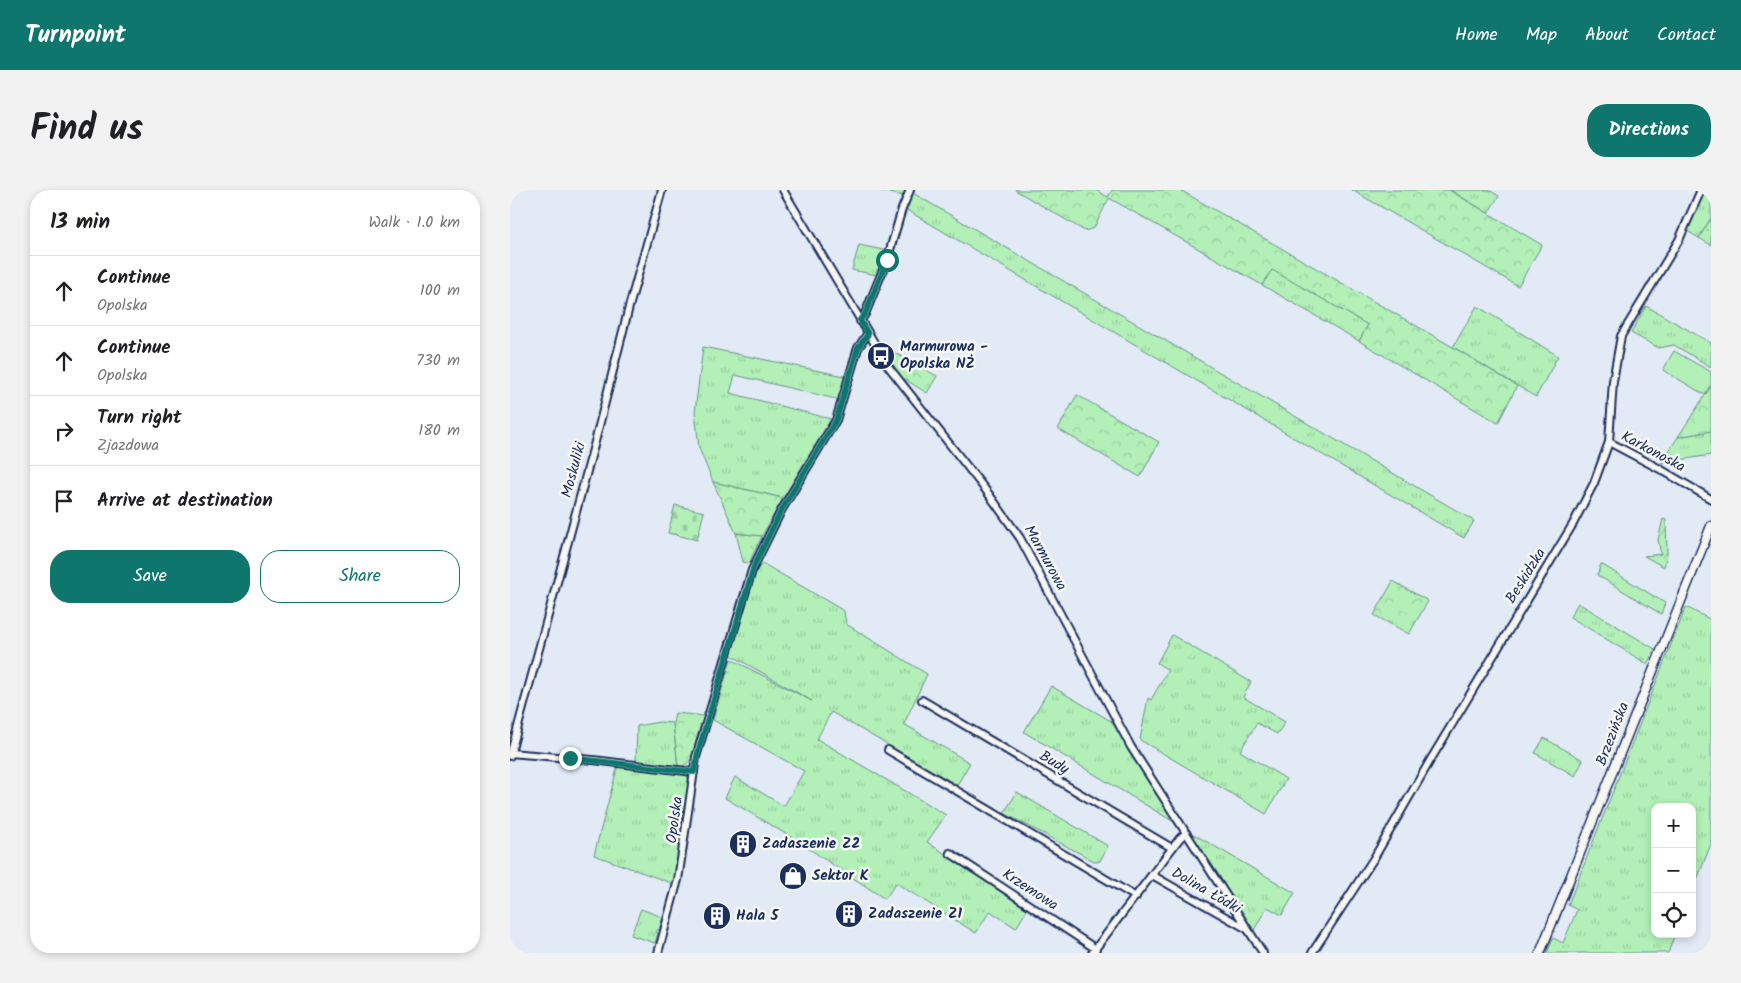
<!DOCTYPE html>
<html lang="en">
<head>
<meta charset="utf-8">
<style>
  :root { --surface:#fff; --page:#f2f2f2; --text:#202124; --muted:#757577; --line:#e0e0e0; --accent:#0f766e }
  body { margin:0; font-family:Kalam,sans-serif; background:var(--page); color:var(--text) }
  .controls { position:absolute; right:15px; bottom:15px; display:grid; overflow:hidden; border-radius:10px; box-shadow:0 2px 8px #0003 }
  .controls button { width:45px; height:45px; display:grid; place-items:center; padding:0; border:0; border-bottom:1px solid var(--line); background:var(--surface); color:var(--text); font:25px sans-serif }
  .stop { position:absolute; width:15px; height:15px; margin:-11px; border:4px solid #0f766e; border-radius:50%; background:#fff }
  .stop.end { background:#0f766e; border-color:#fff; box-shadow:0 1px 5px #0008 }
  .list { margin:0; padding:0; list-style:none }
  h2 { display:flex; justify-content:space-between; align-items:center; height:65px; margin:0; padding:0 20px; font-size:21px }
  h2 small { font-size:16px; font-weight:400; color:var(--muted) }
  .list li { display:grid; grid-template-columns:32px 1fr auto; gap:15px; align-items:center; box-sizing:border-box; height:70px; padding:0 20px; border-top:1px solid var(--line) }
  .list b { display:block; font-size:19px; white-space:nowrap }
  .list p { margin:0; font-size:16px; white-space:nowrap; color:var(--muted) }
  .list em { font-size:16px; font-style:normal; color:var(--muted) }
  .actions { display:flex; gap:10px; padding:15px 20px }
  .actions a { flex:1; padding:11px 0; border:1px solid var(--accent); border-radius:20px; text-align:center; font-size:18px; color:var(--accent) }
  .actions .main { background:var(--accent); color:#fff }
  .icon { flex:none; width:28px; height:28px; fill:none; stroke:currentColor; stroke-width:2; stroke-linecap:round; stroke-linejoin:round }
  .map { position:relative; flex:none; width:1201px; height:763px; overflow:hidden; border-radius:20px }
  header { display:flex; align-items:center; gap:30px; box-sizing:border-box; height:70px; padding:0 25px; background:var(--accent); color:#fff }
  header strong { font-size:24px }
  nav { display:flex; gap:28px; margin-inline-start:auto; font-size:18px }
  .intro { display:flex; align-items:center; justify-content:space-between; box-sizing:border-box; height:120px; padding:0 30px }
  h1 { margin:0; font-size:35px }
  .button { padding:12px 22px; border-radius:20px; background:var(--accent); color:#fff; font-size:18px; font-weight:700 }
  main { display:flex; gap:30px; padding:0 30px }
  aside { flex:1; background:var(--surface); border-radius:20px; box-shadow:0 2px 8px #0003 }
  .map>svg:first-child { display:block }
  .grass { fill:url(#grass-tufts); stroke:#66908a }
  .forest { fill:url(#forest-crowns); stroke:#66908a }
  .cemetery { fill:url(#cemetery-stones); stroke:#66908a }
  .pitch { fill:#b2f0b7; stroke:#66908a }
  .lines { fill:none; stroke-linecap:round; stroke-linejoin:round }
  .stream { stroke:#628db6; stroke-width:1 }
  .minor-casing { stroke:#1b2f5e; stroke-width:10 }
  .major-casing { stroke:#1b2f5e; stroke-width:11 }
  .minor { stroke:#f6f6f2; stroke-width:6 }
  .major { stroke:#f6f6f2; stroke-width:8 }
  .route { stroke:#0f766e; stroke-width:6 }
  .labels { text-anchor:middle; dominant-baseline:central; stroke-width:5; stroke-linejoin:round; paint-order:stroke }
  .poi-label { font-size:15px; font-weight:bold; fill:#1b2f5e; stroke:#f6f6f2; text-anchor:start }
  .street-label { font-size:15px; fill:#1b2f5e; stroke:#f6f6f2 }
</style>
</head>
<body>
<header>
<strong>Turnpoint</strong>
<nav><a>Home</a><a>Map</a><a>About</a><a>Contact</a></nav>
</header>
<div class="intro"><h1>Find us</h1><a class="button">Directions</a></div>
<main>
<aside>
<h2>13 min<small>Walk · 1.0 km</small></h2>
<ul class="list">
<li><svg class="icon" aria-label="ahead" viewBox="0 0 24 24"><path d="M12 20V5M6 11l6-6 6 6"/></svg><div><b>Continue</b><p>Opolska</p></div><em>100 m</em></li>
<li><svg class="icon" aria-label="ahead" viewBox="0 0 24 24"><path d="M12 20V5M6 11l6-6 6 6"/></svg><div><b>Continue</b><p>Opolska</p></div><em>730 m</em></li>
<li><svg class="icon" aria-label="right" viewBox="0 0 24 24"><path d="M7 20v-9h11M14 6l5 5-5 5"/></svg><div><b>Turn right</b><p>Zjazdowa</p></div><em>180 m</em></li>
<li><svg class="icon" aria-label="arrive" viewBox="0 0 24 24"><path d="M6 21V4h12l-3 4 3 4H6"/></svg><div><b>Arrive at destination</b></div></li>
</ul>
<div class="actions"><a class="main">Save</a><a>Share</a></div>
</aside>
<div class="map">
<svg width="1201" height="763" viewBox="0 0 1201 763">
  <defs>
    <pattern id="grass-tufts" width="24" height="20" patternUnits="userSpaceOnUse" patternTransform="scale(1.25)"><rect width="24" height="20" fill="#b2f0b7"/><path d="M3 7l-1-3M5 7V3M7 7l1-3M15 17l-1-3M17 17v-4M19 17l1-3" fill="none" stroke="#98cea0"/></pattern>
    <pattern id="forest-crowns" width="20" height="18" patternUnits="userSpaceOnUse" patternTransform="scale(1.25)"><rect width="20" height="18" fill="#b2f0b7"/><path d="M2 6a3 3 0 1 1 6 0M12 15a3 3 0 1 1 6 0" fill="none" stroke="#98cea0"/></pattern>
    <pattern id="cemetery-stones" width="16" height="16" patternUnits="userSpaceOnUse" patternTransform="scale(1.25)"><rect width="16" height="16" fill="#b2f0b7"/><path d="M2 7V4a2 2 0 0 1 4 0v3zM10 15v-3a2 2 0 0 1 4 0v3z" fill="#98cea0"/></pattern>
  </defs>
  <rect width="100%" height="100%" fill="#e2eaf5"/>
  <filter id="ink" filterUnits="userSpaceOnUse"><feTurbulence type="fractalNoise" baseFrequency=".02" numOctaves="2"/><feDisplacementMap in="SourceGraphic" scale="10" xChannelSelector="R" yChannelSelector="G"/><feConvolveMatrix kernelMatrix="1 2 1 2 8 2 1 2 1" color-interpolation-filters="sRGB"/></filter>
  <g filter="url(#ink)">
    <g class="grass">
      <polygon points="366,0 397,0 394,6"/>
      <polygon points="940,0 979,0 989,6 978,23"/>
      <polygon points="1195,0 1201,0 1201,28 1189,48 1177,41 1176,39"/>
      <polygon points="401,2 956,326 964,331 954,348 395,19"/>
      <polygon points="349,55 378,61 367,85 342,80"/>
      <polygon points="762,79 858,135 849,151 752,95"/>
      <polygon points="967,116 1048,166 1026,207 943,157"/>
      <polygon points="1136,116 1201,153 1201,177 1164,155 1149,158 1121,143"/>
      <polygon points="193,157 334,186 330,210 225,185 220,203 321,229 273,308 203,292 189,258 185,222"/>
      <polygon points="1201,241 1201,265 1151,273 1168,247"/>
      <polygon points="226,343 252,346 239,373 233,372"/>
      <polygon points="252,373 334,421 336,434 417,484 394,534 460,573 447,595 321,522 307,549 436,625 417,652 518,718 506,738 480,721 466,743 386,693 375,709 281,647 215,608 225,587 274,616 294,581 203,530 221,469 302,511 221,465 247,380"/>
      <polygon points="1091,374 1155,413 1151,424 1087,385"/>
      <polygon points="1068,413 1145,459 1137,474 1060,427"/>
      <polygon points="1176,417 1201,430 1201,654 1182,702 1182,617 1145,617 1145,744 1165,744 1158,763 1037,763 1043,748 1053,753 1067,720 1058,715"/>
      <polygon points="662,445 741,492 733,507 775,532 767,544 747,533 730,561 776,589 756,624 630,550 638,508 641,510 658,480 647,473"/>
      <polygon points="541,496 601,531 664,632 514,542"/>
      <polygon points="149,532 163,533 168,576 126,571 127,536"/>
      <polygon points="1034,548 1073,570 1065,586 1025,563"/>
      <polygon points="108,575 175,583 180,591 164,694 84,665"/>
      <polygon points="507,602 598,656 590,671 586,672 494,623"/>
      <polygon points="680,642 785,703 772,725 757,717 743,742"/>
      <polygon points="131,719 155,728 154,731 152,730 149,740 147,740 146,742 148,743 145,753 121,745"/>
    </g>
    <g class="forest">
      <polygon points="505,0 586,0 598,7 602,0 670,0 943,157 1007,196 988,233 849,151 858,135 762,80 752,95 599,8 584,38 575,41"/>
      <polygon points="842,0 939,0 1032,55 1008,96"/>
      <polygon points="1201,28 1201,55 1189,48"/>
      <polygon points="385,163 427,186 417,203 391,187 380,171"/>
      <polygon points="1201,196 1201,241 1168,247"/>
      <polygon points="567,205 649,252 630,287 548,239"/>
      <polygon points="203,292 273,308 252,346 226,343"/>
      <polygon points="1153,329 1156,330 1157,364 1154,377 1134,366 1151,364 1148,350"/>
      <polygon points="883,391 918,411 899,444 864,425"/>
      <polygon points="165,523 194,526 181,570 173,576 168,576 163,533"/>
    </g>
    <polygon class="cemetery" points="165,315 194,322 187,350 158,343"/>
    <polygon class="pitch" points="1164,161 1201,182 1201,194 1195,205 1153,180"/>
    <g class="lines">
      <g class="stream">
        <polyline points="1057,711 1064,692"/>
        <polyline points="1047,735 1052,722"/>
        <polyline points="1037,760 1044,742"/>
      </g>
      <defs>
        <g id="minor">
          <polyline points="273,0 378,176 478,303 510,348 621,557 753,763"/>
          <polyline points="350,131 355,124 377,70 392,19 400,0"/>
          <polyline points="1099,252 1150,279 1201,309"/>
          <polyline points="412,510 662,658"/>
          <polyline points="378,560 626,707"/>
          <polyline points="0,563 83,570 184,582"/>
          <polyline points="0,566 86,248 119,117 152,0"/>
          <polyline points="440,663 586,759"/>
          <polyline points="642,685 737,739"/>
          <polyline points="148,763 168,690 186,567 242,380 271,321 326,230 348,158 358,143"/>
          <polyline points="582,763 670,648 676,643"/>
          <polyline points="802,763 864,668 921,569 1063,334 1084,293 1099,252 1103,191 1111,146 1169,50 1191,0"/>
        </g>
        <polyline id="major" points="1030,763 1201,336"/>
      </defs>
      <use href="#minor" class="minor-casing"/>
      <use href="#major" class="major-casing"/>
      <use href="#minor" class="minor"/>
      <use href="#major" class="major"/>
    </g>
  </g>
  <g class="lines" filter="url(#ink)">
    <polyline class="route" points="60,568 184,582 188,562 244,376 271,321 326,230 348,158 358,144 350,130 355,124 377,70"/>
  </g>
  <defs>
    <symbol id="bus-disc" viewBox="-11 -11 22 22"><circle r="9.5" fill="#1b2f5e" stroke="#f6f6f2"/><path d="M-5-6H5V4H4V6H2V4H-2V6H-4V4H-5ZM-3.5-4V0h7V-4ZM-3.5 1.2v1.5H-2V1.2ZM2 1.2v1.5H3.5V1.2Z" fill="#fff"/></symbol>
    <symbol id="building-disc" viewBox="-11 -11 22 22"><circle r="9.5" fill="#1b2f5e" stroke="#f6f6f2"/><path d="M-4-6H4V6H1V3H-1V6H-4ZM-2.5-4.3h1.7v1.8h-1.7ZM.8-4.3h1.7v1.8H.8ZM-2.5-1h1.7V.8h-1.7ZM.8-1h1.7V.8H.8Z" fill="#fff"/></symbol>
    <symbol id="shop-disc" viewBox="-11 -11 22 22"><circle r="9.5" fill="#1b2f5e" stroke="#f6f6f2"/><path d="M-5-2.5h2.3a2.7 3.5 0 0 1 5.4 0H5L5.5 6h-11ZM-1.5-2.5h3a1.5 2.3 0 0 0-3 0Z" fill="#fff"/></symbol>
  </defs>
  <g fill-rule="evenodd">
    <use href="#bus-disc" x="355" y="150" width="32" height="32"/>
    <use href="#building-disc" x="217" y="638" width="32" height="32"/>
    <use href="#shop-disc" x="267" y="670" width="32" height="32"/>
    <use href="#building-disc" x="323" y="708" width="32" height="32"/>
    <use href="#building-disc" x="191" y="710" width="32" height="32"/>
  </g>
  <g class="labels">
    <g class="poi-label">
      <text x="390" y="157">Marmurowa -<tspan x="390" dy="17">Opolska NŻ</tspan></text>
      <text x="252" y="654">Zadaszenie Z2</text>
      <text x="302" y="686">Sektor K</text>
      <text x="358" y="724">Zadaszenie Z1</text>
      <text x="226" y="726">Hala 5</text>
    </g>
    <g class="street-label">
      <text transform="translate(1143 262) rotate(28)">Karkonoska</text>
      <text transform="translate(64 280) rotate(-75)">Moskuliki</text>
      <text transform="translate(535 368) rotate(61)">Marmurowa</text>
      <text transform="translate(1016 386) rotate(-58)">Beskidzka</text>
      <text transform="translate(1103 544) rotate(-69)">Brzezińska</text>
      <text transform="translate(544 573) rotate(31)">Budy</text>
      <text transform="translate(165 630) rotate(-82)">Opolska</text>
      <text transform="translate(520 700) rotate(33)">Krzemowa</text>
      <text transform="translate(696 701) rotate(30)">Dolina Łódki</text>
    </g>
  </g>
</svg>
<div class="controls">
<button>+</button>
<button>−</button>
<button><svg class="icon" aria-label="locate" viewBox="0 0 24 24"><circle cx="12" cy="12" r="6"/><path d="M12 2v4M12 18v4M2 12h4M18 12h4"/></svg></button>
</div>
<div class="stop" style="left:377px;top:70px"></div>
<div class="stop end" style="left:60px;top:568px"></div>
</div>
</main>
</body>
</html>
